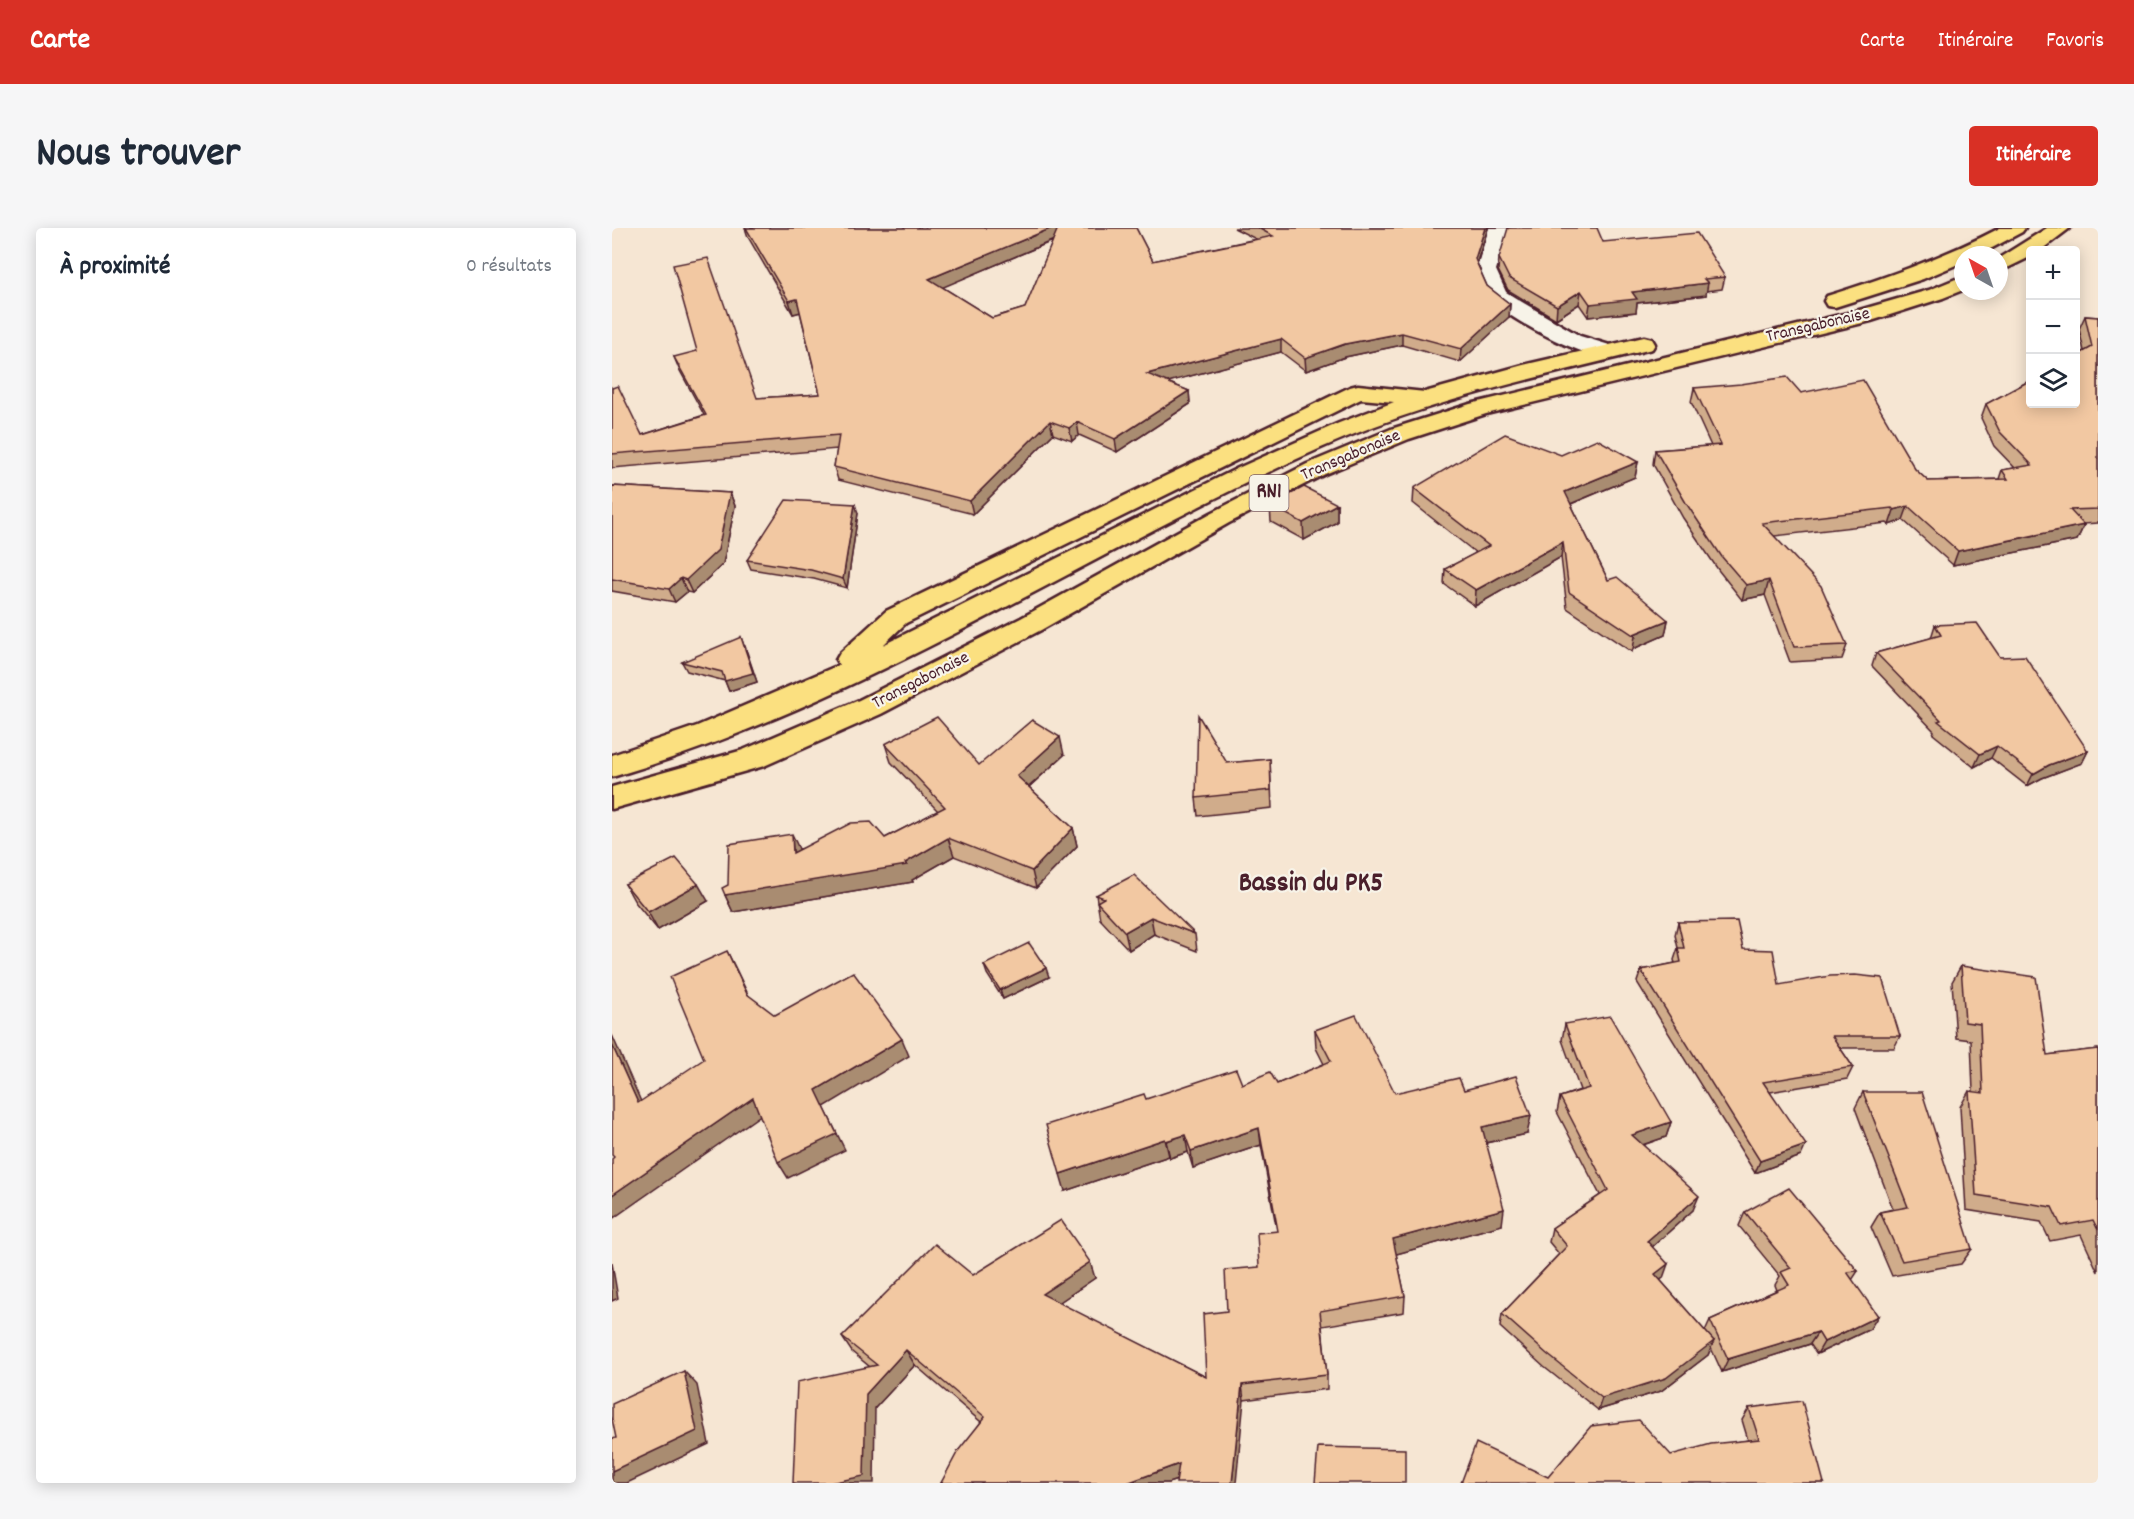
<!DOCTYPE html>
<html lang="fr">
<head>
<meta charset="utf-8">
<style>
  :root { --surface:#fff; --page:#f6f6f7; --text:#1f2937; --muted:#747a83; --line:#e0e1e3; --accent:#d93025 }
  body { margin:0; font-family:Dekko,sans-serif; background:var(--page); color:var(--text) }
  .controls { position:absolute; right:18px; top:18px; display:grid; overflow:hidden; border-radius:6px; box-shadow:0 3px 15px #0003 }
  .controls button { width:54px; height:54px; display:grid; place-items:center; padding:0; border:0; border-bottom:2px solid var(--line); background:var(--surface); color:var(--text); font:30px sans-serif }
  .compass { position:absolute; left:1342px; top:18px; width:54px; height:54px; border-radius:50%; background:var(--surface); box-shadow:0 3px 15px #0003; rotate:320deg }
  .list { margin:0; padding:0; list-style:none }
  h2 { display:flex; justify-content:space-between; align-items:center; height:78px; margin:0; padding:0 24px; font-size:26px }
  h2 small { font-size:20px; font-weight:400; color:var(--muted) }
  .icon { flex:none; width:33px; height:33px; fill:none; stroke:currentColor; stroke-width:2; stroke-linecap:round; stroke-linejoin:round }
  .map { position:relative; flex:none; width:1486px; height:1255px; overflow:hidden; border-radius:6px }
  header { display:flex; align-items:center; gap:36px; box-sizing:border-box; height:84px; padding:0 30px; background:var(--accent); color:#fff }
  header strong { font-size:28px }
  nav { display:flex; gap:33px; margin-inline-start:auto; font-size:21px }
  .intro { display:flex; align-items:center; justify-content:space-between; box-sizing:border-box; height:144px; padding:0 36px }
  h1 { margin:0; font-size:42px }
  .button { padding:15px 27px; border-radius:6px; background:var(--accent); color:#fff; font-size:21px; font-weight:700 }
  main { display:flex; gap:36px; padding:0 36px }
  aside { flex:1; background:var(--surface); border-radius:6px; box-shadow:0 3px 15px #0003 }
  .map>svg:first-child { display:block }
  .lines { fill:none; stroke-linecap:round; stroke-linejoin:round }
  .minor-casing { stroke:#4a1f2b; stroke-width:5 }
  .trunk-casing { stroke:#4a1f2b; stroke-width:5 }
  .minor { fill:#f7f3e8; fill-rule:evenodd }
  .trunk { fill:#fbe080; fill-rule:evenodd }
  .wall { fill:#d0ac8b; stroke:#4a1f2b; stroke-width:1.5; fill-rule:evenodd }
  .shaded-wall { fill:#a98c71; stroke:#4a1f2b; stroke-width:1.5 }
  .building { fill:#f2c8a2; stroke:#4a1f2b; stroke-width:1.5 }
  .labels { text-anchor:middle; dominant-baseline:central; stroke-width:4.5; stroke-linejoin:round; paint-order:stroke }
  .far-street-label { font-size:18px; fill:#4a1f2b; stroke:#f7f3e8 }
  .shield { fill:#f7f3e8; stroke:#7e5f64; stroke-width:1.5 }
  .shield-label { font-size:21px; font-weight:bold; fill:#4a1f2b }
  .district-label { font-size:28px; font-weight:bold; fill:#4a1f2b; stroke:#f7f3e8 }
</style>
</head>
<body>
<header>
<strong>Carte</strong>
<nav><a>Carte</a><a>Itinéraire</a><a>Favoris</a></nav>
</header>
<div class="intro"><h1>Nous trouver</h1><a class="button">Itinéraire</a></div>
<main>
<aside>
<h2>À proximité<small>0 résultats</small></h2>
<ul class="list">
</ul>
</aside>
<div class="map">
<svg width="1486" height="1255" viewBox="0 0 1486 1255">
  <rect width="100%" height="100%" fill="#f6e6d3"/>
  <filter id="ink" filterUnits="userSpaceOnUse"><feTurbulence type="fractalNoise" baseFrequency=".0167" numOctaves="2"/><feDisplacementMap in="SourceGraphic" scale="12" xChannelSelector="R" yChannelSelector="G"/><feConvolveMatrix kernelMatrix="1 2 1 2 8 2 1 2 1" color-interpolation-filters="sRGB"/></filter>
  <g filter="url(#ink)">
    <g class="lines">
      <defs>
        <path id="minor" d="M 877,0 L 897,0 L 884,42 L 894,64 L 910,74 L 968,108 L 1004,119 L 1007,124 L 1004,129 C 978,135 897,91 878,72 C 871,65 868,51 864,42 Z"/>
        <g id="trunk">
          <path d="M 1388,0 L 1413,0 L 1410,4 L 1367,27 L 1351,27 L 1351,34 L 1311,51 L 1223,79 L 1215,78 L 1212,73 L 1215,68 C 1275,49 1332,29 1388,0 Z"/>
          <polygon points="1435,0 1458,0 1429,22 1418,22 1418,29 1387,44 1387,30"/>
          <polygon points="1351,48 1351,62 1331,70 1259,93 874,186 797,211 713,246 617,295 429,402 269,486 152,538 0,581 0,559 131,522 247,472 409,390 599,285 695,236 779,201 858,176 1244,83 1317,62"/>
          <path d="M 1032,109 L 1040,111 L 1043,116 L 1040,121 C 927,149 816,172 709,220 C 472,326 251,476 0,549 L 0,527 L 85,498 L 227,437 L 224,432 L 228,425 L 274,383 L 738,159 L 746,157 L 813,164 L 911,137 ZM 749,171 L 782,174 L 727,195 L 626,240 L 271,417 L 294,395 Z"/>
        </g>
      </defs>
      <use href="#minor" class="minor-casing"/>
      <use href="#trunk" class="trunk-casing"/>
      <use href="#minor" class="minor"/>
      <use href="#trunk" class="trunk"/>
    </g>
    <g class="wall">
      <path d="M 133,0 L 524,0 L 541,33 L 644,11 L 622,0 L 876,0 L 865,35 L 875,58 L 898,76 L 897,89 L 848,134 L 790,117 L 733,129 L 694,143 L 669,124 L 555,154 L 577,163 L 578,176 L 505,224 L 467,207 L 460,213 L 441,206 L 361,286 L 226,252 L 222,239 L 225,221 L 0,240 L 0,160 L 30,207 L 92,187 L 67,141 L 62,129 L 145,170 L 208,166 L 188,84 L 181,86 L 136,9 ZM 441,13 L 413,80 L 380,90 L 330,59 Z"/>
      <polygon points="991,14 1113,49 1110,61 1094,63 1094,67 1025,75 1024,84 976,89 967,76 944,91 896,62 886,42 887,30"/>
      <polygon points="1473,88 1486,89 1486,295 1470,296 1472,297 1465,312 1341,337 1291,292 1277,297 1275,295 1162,308 1235,417 1230,431 1178,434 1153,367 1130,372 1107,343 1071,290 1041,236 1043,222 1099,218 1079,174 1082,160 1189,165 1303,241 1316,253 1387,251 1390,242 1403,240 1382,218 1369,190 1374,176 1472,123 1467,101"/>
      <polygon points="949,227 1026,234 1023,249 959,276 996,352 1056,392 1053,407 1021,421 1020,424 955,380 949,329 863,378 832,356 833,341 864,325 801,275 802,260"/>
      <polygon points="0,258 118,265 123,278 111,336 80,365 75,364 63,374 0,363"/>
      <polygon points="725,276 725,294 692,312 659,294 658,277"/>
      <polygon points="246,285 235,360 202,351 139,341 135,332"/>
      <polygon points="1323,397 1388,429 1476,523 1470,535 1430,550 1415,558 1379,530 1362,539 1321,506 1322,503 1260,438 1264,425 1319,410"/>
      <polygon points="133,418 145,454 117,463 113,453 75,443 70,434"/>
      <polygon points="273,516 367,537 452,527 417,559 461,600 465,618 424,660 342,628 300,652 301,654 121,684 113,667 187,621 273,610 326,583 279,534"/>
      <polygon points="658,531 660,580 586,588 584,570 615,535"/>
      <polygon points="13,656 96,673 46,702 23,674"/>
      <polygon points="484,667 583,706 585,723 542,706 517,722 488,691"/>
      <polygon points="1066,694 1131,721 1167,757 1288,808 1282,820 1228,820 1241,839 1235,851 1158,864 1189,928 1143,945 1025,754 1029,742 1063,735 1062,732 1066,720 1063,707"/>
      <polygon points="372,737 437,749 391,771 375,746"/>
      <polygon points="1349,738 1435,827 1486,821 1486,1044 1469,1007 1438,1013 1429,994 1354,982 1348,879 1357,863 1361,864 1359,812 1344,810 1340,754"/>
      <polygon points="953,796 1059,894 1054,909 1031,917 1081,982 1040,1019 1051,1050 1048,1052 1093,1103 1098,1092 1165,1062 1163,1057 1168,1048 1127,998 1133,984 1246,1043 1240,1052 1258,1101 1205,1126 1198,1116 1110,1144 1099,1120 1096,1127 1049,1163 986,1182 932,1139 888,1099 890,1086 947,1026 937,1014 940,1000 988,967 945,884 948,869 968,862 950,812"/>
      <polygon points="703,802 783,865 852,862 915,906 874,915 890,997 784,1026 793,1068 792,1084 710,1098 715,1147 715,1161 632,1172 565,1252 556,1255 329,1255 369,1194 303,1137 263,1180 258,1139 240,1124 230,1109 361,1047 483,1050 446,1075 594,1149 615,1083 647,1039 665,1003 649,917 581,940 576,924 558,930 557,928 453,963 534,871 630,856 665,856 712,836 704,820"/>
      <polygon points="1251,864 1360,1021 1349,1036 1280,1048 1259,999 1268,984 1281,981 1243,880"/>
      <polygon points="1137,1180 1212,1255 936,1249 1059,1227 1136,1212 1130,1192"/>
    </g>
    <g class="shaded-wall">
      <polygon points="440,0 447,0 449,9 320,64 317,51"/>
      <polygon points="873,0 876,0 862,43 863,31"/>
      <polygon points="1096,55 1094,67 1025,75 1024,84 976,89 978,76 1020,64"/>
      <polygon points="969,63 967,76 944,91 945,78"/>
      <polygon points="185,71 189,84 181,86 177,73"/>
      <polygon points="898,76 897,89 848,134 849,121"/>
      <polygon points="790,105 790,117 733,129 694,143 693,130 733,116"/>
      <polygon points="669,111 669,124 537,159 535,146"/>
      <polygon points="577,163 578,176 505,224 503,211"/>
      <polygon points="438,193 441,206 361,286 358,273"/>
      <polygon points="465,194 467,207 460,213 457,200"/>
      <polygon points="1026,234 1023,249 951,279 953,264"/>
      <polygon points="118,265 123,278 111,336 80,365 74,352"/>
      <polygon points="243,276 246,285 235,360 231,351"/>
      <polygon points="725,276 725,294 692,312 691,295"/>
      <polygon points="1296,278 1291,292 1277,297 1282,282"/>
      <polygon points="1472,297 1465,312 1341,337 1346,323"/>
      <polygon points="951,314 949,329 863,378 864,362"/>
      <polygon points="69,350 75,364 63,374 57,361"/>
      <polygon points="1157,352 1153,367 1130,372 1134,357"/>
      <polygon points="1056,392 1053,407 1021,421 1023,408 1022,406"/>
      <polygon points="129,409 145,454 117,463 113,453"/>
      <polygon points="448,509 452,527 409,566 405,548"/>
      <polygon points="1385,518 1379,530 1362,539 1368,526"/>
      <polygon points="1476,523 1470,535 1430,550 1415,558 1421,546 1437,537"/>
      <polygon points="461,600 465,618 424,660 420,643"/>
      <polygon points="180,606 188,623 181,625"/>
      <polygon points="336,610 342,628 300,652 301,654 121,684 113,667 293,635"/>
      <polygon points="86,656 96,673 46,702 36,684"/>
      <polygon points="539,689 542,706 517,722 513,704"/>
      <polygon points="115,723 124,741 144,783 135,766"/>
      <polygon points="434,740 437,749 391,771 388,762"/>
      <polygon points="0,807 37,892 26,875 0,817"/>
      <polygon points="290,811 297,828 212,879 233,922 176,950 166,934 204,862"/>
      <polygon points="141,870 150,886 0,991 0,967"/>
      <polygon points="919,888 915,906 868,916 870,899"/>
      <polygon points="1059,894 1054,909 1015,922 1020,907"/>
      <polygon points="647,900 649,917 581,940 579,923"/>
      <polygon points="573,907 576,924 558,930 554,913"/>
      <polygon points="553,911 557,928 453,963 448,946"/>
      <polygon points="1194,917 1189,928 1143,945 1148,933"/>
      <polygon points="1087,968 1081,982 1030,1028 1035,1013"/>
      <polygon points="892,981 890,997 781,1027 781,1011"/>
      <polygon points="478,1034 483,1050 436,1082 430,1066"/>
      <polygon points="0,1035 6,1070 0,1073"/>
      <polygon points="1056,1036 1051,1050 1038,1060 1043,1046"/>
      <polygon points="1266,1088 1258,1101 1205,1126 1212,1114"/>
      <polygon points="1206,1104 1198,1116 1110,1144 1116,1131"/>
      <polygon points="1102,1113 1096,1127 1049,1163 986,1182 990,1170"/>
      <polygon points="294,1122 303,1137 263,1180 262,1255 218,1255 254,1166"/>
      <polygon points="72,1143 85,1157 97,1216 15,1255 0,1255 0,1243"/>
      <polygon points="630,1157 632,1172 624,1255 620,1255"/>
      <polygon points="567,1236 571,1250 556,1255 515,1255"/>
    </g>
    <g class="building">
      <polygon points="134,0 440,0 317,51 380,90 413,80 446,0 524,0 541,33 661,8 646,0 873,0 863,31 875,58 898,76 849,121 790,105 733,116 693,130 669,111 535,146 577,163 503,211 465,194 457,200 438,193 358,273 222,239 227,207 0,226 0,160 6,158 30,207 94,187 62,129 85,123 61,37 96,30 145,170 208,166 185,71 177,73"/>
      <polygon points="896,0 985,0 991,14 1085,5 1113,49 1092,51 1096,55 1020,64 1025,71 978,76 969,63 945,78 897,50 887,30"/>
      <polygon points="1473,88 1486,89 1486,281 1458,282 1472,297 1346,323 1296,278 1282,282 1280,280 1150,295 1209,358 1235,417 1182,419 1157,352 1134,357 1110,329 1074,275 1043,222 1109,217 1082,160 1129,156 1175,149 1189,165 1251,152 1303,241 1316,253 1396,251 1390,242 1420,237 1388,204 1374,176 1419,152 1419,176 1464,176 1464,128 1480,119"/>
      <polygon points="893,206 949,227 985,211 1026,234 953,264 996,352 1005,349 1056,392 1022,406 1023,408 957,364 951,314 864,362 833,341 877,318 802,260"/>
      <polygon points="0,258 118,265 106,322 74,352 69,350 57,361 0,351"/>
      <polygon points="692,259 725,276 691,295 658,277"/>
      <polygon points="174,272 243,276 231,351 199,342 135,332"/>
      <polygon points="1365,395 1388,429 1413,428 1476,523 1437,537 1421,546 1385,518 1368,526 1326,493 1329,492 1264,425 1329,407 1323,397"/>
      <polygon points="129,409 141,445 113,453 110,444 70,434"/>
      <polygon points="586,487 615,535 658,531 659,562 584,570"/>
      <polygon points="325,489 367,537 420,492 448,509 405,548 461,600 420,643 336,610 293,635 295,637 113,667 110,660 116,657 117,616 180,606 181,625 239,595 259,594 273,610 333,579 273,516"/>
      <polygon points="64,630 86,656 36,684 13,656"/>
      <polygon points="522,647 583,706 539,689 513,704 485,674 492,670 484,667"/>
      <polygon points="1125,693 1131,721 1161,722 1167,757 1218,748 1243,747 1270,750 1288,808 1220,808 1241,839 1151,854 1194,917 1148,933 1029,742 1069,734 1066,720 1072,720 1066,694"/>
      <polygon points="417,715 434,740 388,762 372,737"/>
      <polygon points="115,723 135,766 163,787 241,744 290,811 204,862 225,906 166,934 141,870 0,967 0,931 2,929 0,927 0,817 26,875 92,831 58,749"/>
      <polygon points="1349,738 1424,749 1435,827 1486,821 1486,1002 1481,992 1449,998 1440,979 1364,967 1357,863 1371,865 1368,796 1353,794"/>
      <polygon points="744,787 783,865 847,850 852,862 904,848 919,888 870,899 892,981 781,1011 793,1068 708,1083 715,1147 630,1157 620,1255 564,1255 567,1236 515,1255 329,1255 346,1223 373,1189 294,1122 254,1166 252,1248 218,1255 181,1255 185,1154 265,1137 230,1109 323,1016 361,1047 449,992 478,1034 430,1066 594,1149 591,1086 615,1083 613,1042 647,1039 645,1005 666,1003 647,900 579,923 573,907 554,913 553,911 448,946 434,897 532,866 534,871 624,841 630,856 658,844 665,856 719,833 703,802"/>
      <polygon points="998,788 1059,894 1020,907 1087,968 1035,1013 1056,1036 1043,1046 1102,1113 1054,1150 990,1170 935,1126 890,1086 955,1018 940,1000 996,962 948,869 977,860 953,796"/>
      <polygon points="1251,864 1310,864 1360,1021 1290,1033 1268,984 1296,979"/>
      <polygon points="1177,960 1246,1043 1235,1044 1266,1088 1212,1114 1206,1104 1116,1131 1098,1092 1177,1057 1169,1044 1179,1040 1133,984"/>
      <polygon points="72,1143 85,1203 0,1243 0,1211 4,1210 0,1191 0,1176"/>
      <polygon points="1190,1173 1212,1255 849,1255 864,1215 936,1249 979,1198 1027,1192 1059,1227 1099,1216 1147,1211 1137,1180"/>
      <polygon points="706,1219 793,1221 793,1255 703,1255"/>
    </g>
  </g>
  <g class="labels">
    <g class="far-street-label">
      <text transform="translate(1206 98) rotate(-13)">Transgabonaise</text>
      <text transform="translate(739 228) rotate(-23)">Transgabonaise</text>
      <text transform="translate(309 453) rotate(-27)">Transgabonaise</text>
    </g>
    <rect class="shield" x="637.5" y="247" width="39" height="36" rx="4.5"/>
    <g class="shield-label">
      <text x="657" y="265">RN1</text>
    </g>
    <g class="district-label">
      <text x="699" y="657">Bassin du PK5</text>
    </g>
  </g>
</svg>
<div class="controls">
<button>+</button>
<button>−</button>
<button><svg class="icon" aria-label="layers" viewBox="0 0 24 24"><path d="M12 4l9 5-9 5-9-5zM3 14l9 5 9-5"/></svg></button>
</div>
<svg class="compass" viewBox="-18 -18 36 36"><path d="M0-13l5 13h-10z" fill="#e53935"/><path d="M0 13l5-13h-10z" fill="#747a83"/></svg>
</div>
</main>
</body>
</html>
